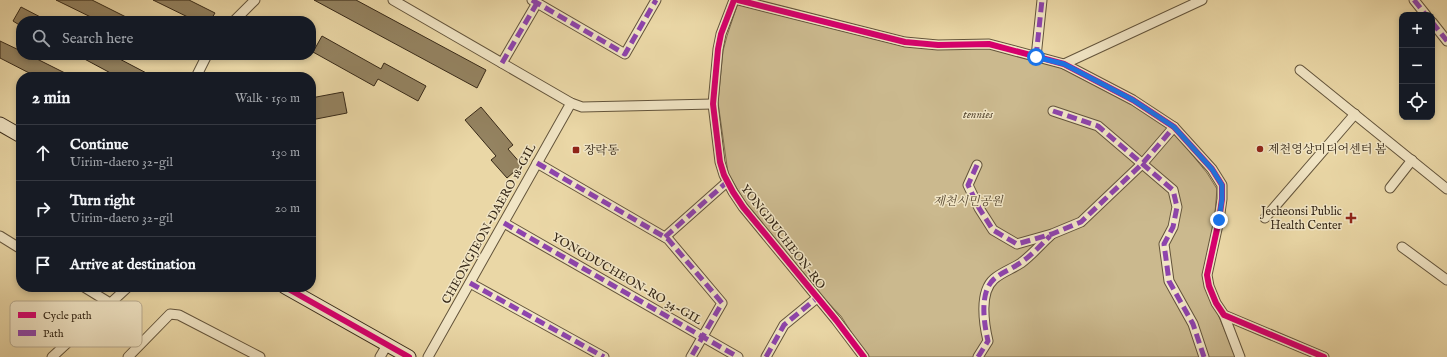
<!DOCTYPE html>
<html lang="en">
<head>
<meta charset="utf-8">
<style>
  :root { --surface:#171b24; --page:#242831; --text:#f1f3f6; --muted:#9ea1a6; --line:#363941 }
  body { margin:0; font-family:"IM FELL English","Noto Serif KR",serif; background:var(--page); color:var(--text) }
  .controls { position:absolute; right:12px; top:12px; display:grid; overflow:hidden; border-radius:8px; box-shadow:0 2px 6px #0003 }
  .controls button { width:36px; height:36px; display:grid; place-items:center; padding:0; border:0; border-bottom:1px solid var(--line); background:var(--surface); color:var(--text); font:20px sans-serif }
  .stop { position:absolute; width:12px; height:12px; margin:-9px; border:3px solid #1a73e8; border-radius:50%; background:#fff }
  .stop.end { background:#1a73e8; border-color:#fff; box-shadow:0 1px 4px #0008 }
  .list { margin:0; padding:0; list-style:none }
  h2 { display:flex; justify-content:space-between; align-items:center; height:52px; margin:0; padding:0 16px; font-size:17px }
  h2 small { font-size:13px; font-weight:400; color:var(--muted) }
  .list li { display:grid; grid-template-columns:26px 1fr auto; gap:12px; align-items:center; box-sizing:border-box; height:56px; padding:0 16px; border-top:1px solid var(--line) }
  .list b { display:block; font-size:15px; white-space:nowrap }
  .list p { margin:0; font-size:13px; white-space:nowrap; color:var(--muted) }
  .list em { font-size:13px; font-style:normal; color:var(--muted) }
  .icon { flex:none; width:22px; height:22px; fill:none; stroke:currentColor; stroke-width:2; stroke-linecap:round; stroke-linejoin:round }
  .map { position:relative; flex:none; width:1447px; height:357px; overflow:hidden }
  .search { position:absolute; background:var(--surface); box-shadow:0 2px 6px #0003; left:16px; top:16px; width:300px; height:44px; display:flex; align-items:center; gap:10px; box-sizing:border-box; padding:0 14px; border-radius:16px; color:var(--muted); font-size:15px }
  .panel { position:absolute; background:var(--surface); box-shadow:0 2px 6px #0003; left:16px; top:72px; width:300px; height:220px; border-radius:16px }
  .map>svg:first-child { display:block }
  .green { fill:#cbb98e; stroke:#807052 }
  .building { fill:#948361; stroke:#362817 }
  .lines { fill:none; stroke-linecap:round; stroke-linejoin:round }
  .street-casing { stroke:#63543b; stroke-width:11 }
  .secondary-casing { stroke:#362817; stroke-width:15 }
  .street { stroke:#f1e5c5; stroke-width:9 }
  .secondary { stroke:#f1e5c5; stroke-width:13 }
  .quiet { stroke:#8e44ad; stroke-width:5; stroke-dasharray:10 5; stroke-linecap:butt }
  .cycleway-casing { stroke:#f1e5c5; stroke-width:8 }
  .cycleway { stroke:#d6006c; stroke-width:6 }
  .route { stroke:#1a73e8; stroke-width:5 }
  .poi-dot { fill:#8f2418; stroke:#f1e5c5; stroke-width:1.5 }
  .labels { text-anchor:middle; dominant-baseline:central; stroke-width:3; stroke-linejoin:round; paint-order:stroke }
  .park-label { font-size:12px; font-style:italic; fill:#5b4c35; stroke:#f1e5c5 }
  .poi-label { font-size:12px; fill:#362817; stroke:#f1e5c5; text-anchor:start }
  .street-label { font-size:12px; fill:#362817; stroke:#f1e5c5 }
  .key { fill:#f1e5c5; stroke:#b9ac91; stroke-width:1 }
  .key-label { font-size:11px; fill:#362817 }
</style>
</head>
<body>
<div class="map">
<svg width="1447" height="357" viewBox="0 0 1447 357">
  <rect width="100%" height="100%" fill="#ead7a6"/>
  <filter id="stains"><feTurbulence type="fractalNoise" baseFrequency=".005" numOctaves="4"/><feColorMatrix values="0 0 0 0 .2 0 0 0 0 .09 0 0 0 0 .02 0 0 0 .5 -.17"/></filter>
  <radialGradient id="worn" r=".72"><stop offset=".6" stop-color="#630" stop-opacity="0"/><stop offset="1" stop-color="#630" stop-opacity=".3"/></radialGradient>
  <polygon class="green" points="738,3 905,42 989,44 1064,64 1133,100 1172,130 1207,173 1217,189 1214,224 1203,279 1236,357 867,357 841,316 816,290 747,206 728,173 718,102 723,51 727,36"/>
  <g class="building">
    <polygon points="56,0 92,0 134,21 99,21"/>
    <polygon points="153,0 189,0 215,13 210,21 196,21"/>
    <polygon points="314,0 356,0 486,70 477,88"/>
    <polygon points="21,7 48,21 21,21 21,26 13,21"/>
    <polygon points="322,36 381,69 384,63 426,86 418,101 378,79 374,86 313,52"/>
    <polygon points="0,41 21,51 21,55 29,55 73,77 37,77 0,58"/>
    <polygon points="77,55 112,55 154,77 118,77"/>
    <polygon points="343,92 347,113 311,120 311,98"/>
    <polygon points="481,107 513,145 508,149 522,165 507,178 491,160 496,156 465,120"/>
  </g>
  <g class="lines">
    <defs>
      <g id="street">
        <polyline points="393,0 571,103 582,107 713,104"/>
        <polyline points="532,0 625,54 656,0"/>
        <polyline points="734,0 721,34 718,49 713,104 720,162 724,175 733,192 743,207 836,320 864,357"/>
        <polyline points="738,0 905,42 938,45 989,44 1064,64 1133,100 1174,127 1212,169 1222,185 1222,199 1219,220 1207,275 1209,286 1216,303 1224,315 1324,357"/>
        <polyline points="1414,0 1426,15"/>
        <polyline points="234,21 255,0"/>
        <polyline points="1432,22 1447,41"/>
        <polyline points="1036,57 1042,0"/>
        <polyline points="502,63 537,3"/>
        <polyline points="1064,64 1202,0"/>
        <polyline points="1300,70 1447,189"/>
        <polyline points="196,77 207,55"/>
        <polyline points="1053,111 1098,126 1173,190 1177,207 1173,227 1164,244 1169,281 1193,324 1204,357"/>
        <polyline points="537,163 668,239 722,303 691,357"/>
        <polyline points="977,165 968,185 979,208 993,230 1017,244 1052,234 1081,222 1143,163 1174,127"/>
        <polyline points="1390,188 1412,160"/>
        <polyline points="1265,218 1355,114"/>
        <polyline points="504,223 738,357"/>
        <polyline points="0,236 21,249"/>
        <polyline points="665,237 727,182"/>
        <polyline points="1402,247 1447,280"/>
        <polyline points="470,283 604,357"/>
        <polyline points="84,287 110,303"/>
        <polyline points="1224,315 1240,357"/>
        <polyline points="52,357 128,287"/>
        <polyline points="128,357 170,314 179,315 260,357"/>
        <polyline points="380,357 387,345"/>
        <polyline points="428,357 571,103"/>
        <polyline points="766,357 784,325 817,298"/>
        <path d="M 978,357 L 988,341 C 984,324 979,292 994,279 C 1002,272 1012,269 1021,263 C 1032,255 1041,244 1051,235"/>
      </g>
      <g id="secondary">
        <polyline points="0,124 21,136"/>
        <polyline points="285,287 409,357"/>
      </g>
    </defs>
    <use href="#street" class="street-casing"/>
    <use href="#secondary" class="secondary-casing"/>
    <use href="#street" class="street"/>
    <use href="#secondary" class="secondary"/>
    <g class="quiet">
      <polyline points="532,0 625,54 656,0"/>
      <polyline points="1414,0 1426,15"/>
      <polyline points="1432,22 1447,41"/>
      <polyline points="1036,57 1042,0"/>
      <polyline points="502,63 537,3"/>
      <polyline points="1053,111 1098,126 1173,190 1177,207 1173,227 1164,244 1169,281 1193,324 1204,357"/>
      <polyline points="537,163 668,239 722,303 691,357"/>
      <polyline points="977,165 968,185 979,208 993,230 1017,244 1052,234 1081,222 1143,163 1174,127"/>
      <polyline points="504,223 738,357"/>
      <polyline points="665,237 727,182"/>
      <polyline points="470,283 604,357"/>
      <polyline points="766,357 784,325 817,298"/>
      <path d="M 978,357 L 988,341 C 984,324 979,292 994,279 C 1002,272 1012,269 1020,263 C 1031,256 1041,245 1050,236"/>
    </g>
    <defs>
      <g id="cycleway">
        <polyline points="734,0 721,34 718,49 713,104 720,162 724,175 733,192 743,207 836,320 864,357"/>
        <polyline points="738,0 905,42 938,45 989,44 1064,64 1133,100 1174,127 1212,169 1222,185 1222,199 1219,220 1207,275 1209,286 1216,303 1224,315 1324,357"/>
        <polyline points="285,287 409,357"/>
      </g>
    </defs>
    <use href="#cycleway" class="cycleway-casing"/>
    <use href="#cycleway" class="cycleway"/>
  </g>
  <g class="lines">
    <polyline class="route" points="1036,57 1064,64 1133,100 1174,127 1212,169 1222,185 1222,199 1219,220"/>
  </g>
  <g class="poi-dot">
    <circle cx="1260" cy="149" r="4"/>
    <rect x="572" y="146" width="8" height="8" rx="2"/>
    <path d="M1349 212h4v4h4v4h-4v4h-4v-4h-4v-4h4z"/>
  </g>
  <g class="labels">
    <g class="park-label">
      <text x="978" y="114">tennies</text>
      <text x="968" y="201">제천시민공원</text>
    </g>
    <g class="poi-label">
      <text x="1268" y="149">제천영상미디어센터 봄</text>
      <text x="584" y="150">장락동</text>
      <text x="1342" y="211" text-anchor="end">Jecheonsi Public<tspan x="1342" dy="14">Health Center</tspan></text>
    </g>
    <g class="street-label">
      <text transform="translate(489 224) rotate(-61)">CHEONGJEON-DAERO 18-GIL</text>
      <text transform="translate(783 237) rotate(52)">YONGDUCHEON-RO</text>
      <text transform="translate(627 279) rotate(30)">YONGDUCHEON-RO 34-GIL</text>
    </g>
  </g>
  <rect x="10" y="301" width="132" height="46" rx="6" class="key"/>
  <rect x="18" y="312" width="18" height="6" fill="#d6006c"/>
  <rect x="18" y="330" width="18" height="6" fill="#8e44ad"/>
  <g class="key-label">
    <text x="43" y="319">Cycle path</text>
    <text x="43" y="337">Path</text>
  </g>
  <rect width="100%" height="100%" filter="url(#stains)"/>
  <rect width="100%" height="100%" fill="url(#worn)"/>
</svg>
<div class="controls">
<button>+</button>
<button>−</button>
<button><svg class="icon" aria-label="locate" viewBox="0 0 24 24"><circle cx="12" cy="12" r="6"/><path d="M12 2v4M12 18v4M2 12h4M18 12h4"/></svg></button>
</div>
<div class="stop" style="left:1036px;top:57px"></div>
<div class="stop end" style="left:1219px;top:220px"></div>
<div class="search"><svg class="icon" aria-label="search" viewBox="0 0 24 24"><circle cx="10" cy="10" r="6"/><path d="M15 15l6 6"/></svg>Search here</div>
<section class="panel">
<h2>2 min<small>Walk · 150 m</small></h2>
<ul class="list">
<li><svg class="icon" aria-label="ahead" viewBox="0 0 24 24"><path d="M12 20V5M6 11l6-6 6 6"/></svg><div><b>Continue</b><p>Uirim-daero 32-gil</p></div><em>130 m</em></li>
<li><svg class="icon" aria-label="right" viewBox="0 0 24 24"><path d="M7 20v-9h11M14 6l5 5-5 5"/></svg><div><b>Turn right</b><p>Uirim-daero 32-gil</p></div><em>20 m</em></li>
<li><svg class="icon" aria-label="arrive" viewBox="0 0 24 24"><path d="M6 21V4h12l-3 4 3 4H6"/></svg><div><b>Arrive at destination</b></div></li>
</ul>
</section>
</div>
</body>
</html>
